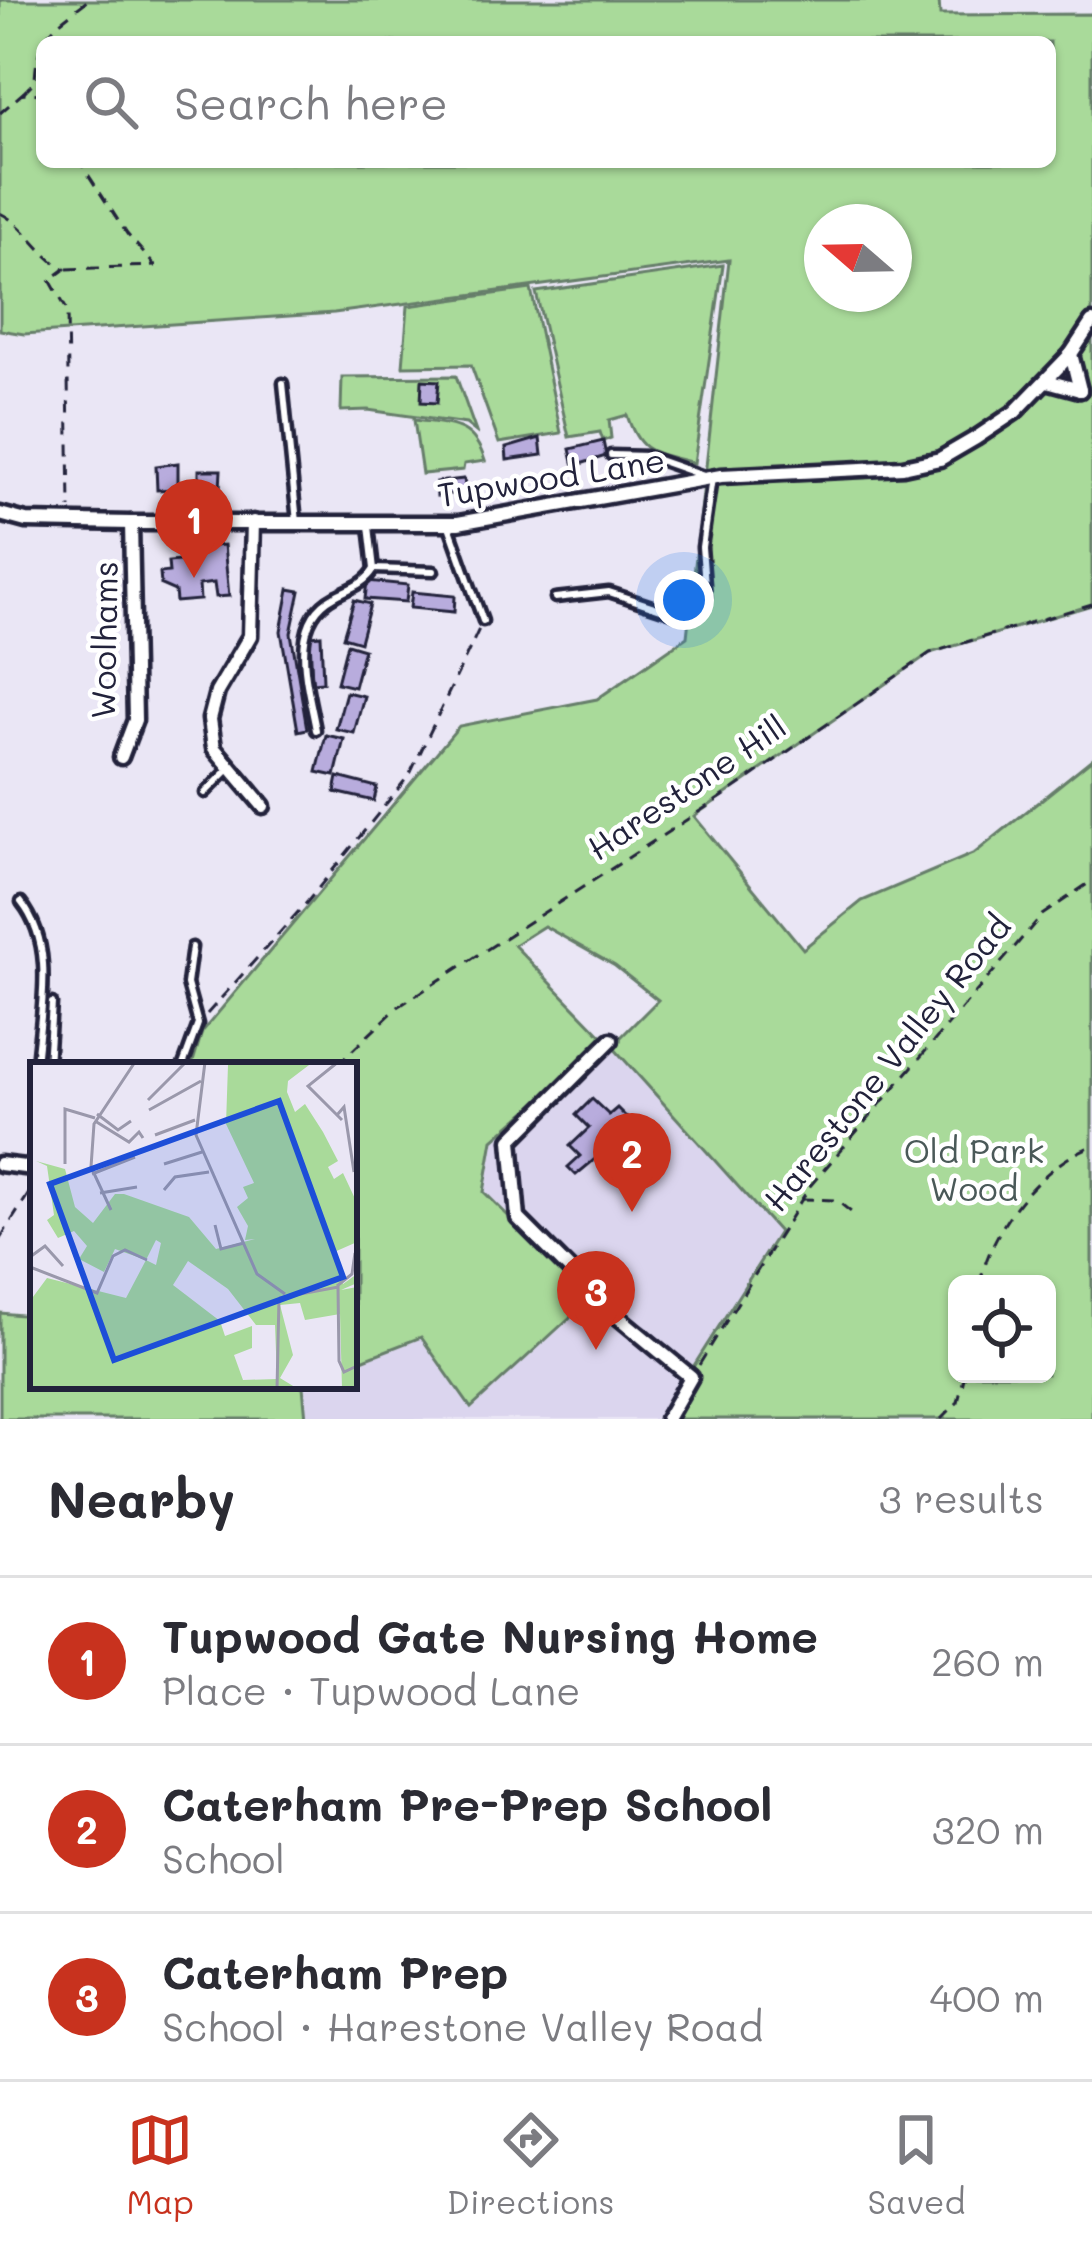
<!DOCTYPE html>
<html lang="en">
<head>
<meta charset="utf-8">
<style>
  :root { --surface:#fff; --page:#f2f2f3; --text:#2b2b33; --muted:#7c7c81; --line:#e1e1e2; --accent:#c8321e }
  body { margin:0; font-family:Mali,sans-serif; background:var(--page); color:var(--text) }
  .controls { position:absolute; right:36px; bottom:36px; display:grid; overflow:hidden; border-radius:18px; box-shadow:0 3px 9px #0004 }
  .controls button { width:108px; height:108px; display:grid; place-items:center; padding:0; border:0; border-bottom:3px solid var(--line); background:var(--surface); color:var(--text); font:60px sans-serif }
  .compass { position:absolute; left:804px; top:204px; width:108px; height:108px; border-radius:50%; background:var(--surface); box-shadow:0 3px 9px #0004; rotate:290deg }
  .you { position:absolute; left:684px; top:600px; width:42px; height:42px; margin:-30px; border:9px solid #fff; border-radius:50%; background:#1a73e8; box-shadow:0 0 0 18px #1a73e833 }
  .badge { display:grid; place-items:center; width:78px; height:78px; border-radius:50%; background:var(--accent); color:#fff; font-size:39px; font-weight:700 }
  .pin { position:absolute; translate:-50% -99px; filter:drop-shadow(0 3px 6px #0008) }
  .pin::after { content:''; position:absolute; top:63px; width:42px; height:36px; background:inherit; clip-path:polygon(0 0,100% 0,50% 100%) }
  .list { margin:0; padding:0; list-style:none }
  h2 { display:flex; justify-content:space-between; align-items:center; height:156px; margin:0; padding:0 48px; font-size:51px }
  h2 small { font-size:39px; font-weight:400; color:var(--muted) }
  .list li { display:grid; grid-template-columns:78px 1fr auto; gap:36px; align-items:center; box-sizing:border-box; height:168px; padding:0 48px; border-top:3px solid var(--line) }
  .list b { display:block; font-size:45px; white-space:nowrap }
  .list p { margin:0; font-size:39px; white-space:nowrap; color:var(--muted) }
  .list em { font-size:39px; font-style:normal; color:var(--muted) }
  .icon { flex:none; width:66px; height:66px; fill:none; stroke:currentColor; stroke-width:2; stroke-linecap:round; stroke-linejoin:round }
  .map { position:relative; flex:none; width:1092px; height:1419px; overflow:hidden }
  .search { position:absolute; background:var(--surface); box-shadow:0 3px 9px #0004; left:36px; right:36px; top:36px; height:132px; display:flex; align-items:center; gap:30px; box-sizing:border-box; padding:0 42px; border-radius:18px; color:var(--muted); font-size:45px }
  .sheet { height:660px; background:var(--surface) }
  nav { display:flex; justify-content:space-around; align-items:center; box-sizing:border-box; height:168px; border-top:3px solid var(--line); background:var(--surface); font-size:33px; color:var(--muted) }
  nav a { display:grid; justify-items:center; gap:6px }
  nav .on { color:var(--accent) }
  .map>svg:first-child { display:block }
  .built { fill:#dbd5ee }
  .green { fill:#a9da9a; stroke:#667e6a; stroke-width:3; fill-rule:evenodd }
  .building { fill:#b8acdd; stroke:#22223b; stroke-width:3 }
  .lines { fill:none; stroke-linecap:round; stroke-linejoin:round }
  .service-casing { stroke:#22223b; stroke-width:15 }
  .minor-casing { stroke:#22223b; stroke-width:21 }
  .path { stroke:#22223b; stroke-width:3; stroke-dasharray:12 9; stroke-linecap:butt }
  .service { stroke:#fff; stroke-width:6 }
  .minor { stroke:#fff; stroke-width:12 }
  .labels { text-anchor:middle; dominant-baseline:central; stroke-width:9; stroke-linejoin:round; paint-order:stroke }
  .street-label { font-size:33px; fill:#22223b; stroke:#fff }
  .park-label { font-size:33px; fill:#4a5958; stroke:#fff }
  .inset-road { fill:none; stroke:#9a98ab; stroke-width:3 }
  .view { fill:#1d4ed8; fill-opacity:0.15; stroke:#1d4ed8; stroke-width:6 }
  .inset-edge { fill:none; stroke:#22223b; stroke-width:6 }
</style>
</head>
<body>
<div class="map">
<svg width="1092" height="1419" viewBox="0 0 1092 1419">
  <rect width="100%" height="100%" fill="#eae6f5"/>
  <filter id="ink" filterUnits="userSpaceOnUse"><feTurbulence type="fractalNoise" baseFrequency=".00833" numOctaves="2"/><feDisplacementMap in="SourceGraphic" scale="24" xChannelSelector="R" yChannelSelector="G"/><feConvolveMatrix kernelMatrix="1 2 1 2 8 2 1 2 1" color-interpolation-filters="sRGB"/></filter>
  <g filter="url(#ink)">
    <polygon class="built" points="607,1041 780,1232 691,1377 654,1419 306,1419 303,1386 354,1386 354,1363 420,1337 472,1407 590,1298 484,1192 493,1140"/>
    <g class="green">
      <path d="M 0,0 L 939,0 L 940,15 L 1092,14 L 1092,605 L 930,653 L 694,816 L 803,949 L 862,901 L 975,853 L 1092,759 L 1092,1419 L 660,1419 L 779,1232 L 612,1046 L 658,1000 L 615,966 L 544,926 L 514,945 L 607,1041 L 493,1140 L 484,1192 L 591,1298 L 471,1408 L 421,1337 L 354,1363 L 354,1065 L 192,1065 L 202,1032 L 459,726 L 597,699 L 687,637 L 729,260 L 334,313 L 24,334 L 0,330 ZM 42,42 L 1050,42 L 1050,162 L 42,162 ZM 822,222 L 894,222 L 894,294 L 822,294 ZM 957,1284 L 1047,1284 L 1047,1374 L 957,1374 Z"/>
      <path d="M 723,265 L 694,463 C 655,452 640,456 627,415 L 609,420 L 611,438 L 603,441 L 600,432 L 569,437 L 536,292 Z"/>
      <polygon points="531,289 561,433 499,443 471,365 403,366 408,306"/>
      <polygon points="456,376 476,432 466,424 368,410 341,411 342,377"/>
      <path d="M 414,420 C 451,425 473,422 485,461 L 464,464 L 463,470 L 422,474 Z"/>
      <polygon points="0,1313 33,1316 33,1386 303,1386 306,1419 0,1419"/>
    </g>
    <g class="building">
      <polygon points="422,380 439,381 437,403 421,402"/>
      <polygon points="540,438 542,455 507,460 506,448"/>
      <polygon points="603,441 606,456 574,466 570,449"/>
      <polygon points="178,463 178,489 157,490 156,466"/>
      <polygon points="199,470 221,470 220,489 199,489"/>
      <polygon points="464,479 466,492 437,496 436,482"/>
      <polygon points="224,545 229,596 216,597 214,583 199,585 200,600 176,602 175,591 161,585 160,573 169,572 168,562 191,560 190,548"/>
      <polygon points="367,581 408,585 406,602 365,599"/>
      <polygon points="289,589 300,591 291,633 307,729 298,731 281,631"/>
      <polygon points="412,592 455,596 454,612 410,608"/>
      <polygon points="354,600 370,604 360,642 343,637"/>
      <polygon points="321,635 323,682 312,683 310,636"/>
      <polygon points="347,644 364,649 354,687 337,683"/>
      <polygon points="346,692 364,696 354,733 336,729"/>
      <polygon points="326,735 344,739 335,776 317,772"/>
      <polygon points="338,777 377,787 374,801 335,792"/>
      <polygon points="592,1099 609,1115 617,1108 635,1126 576,1175 568,1167 580,1156 570,1146 589,1128 576,1115"/>
    </g>
    <g class="lines">
      <defs>
        <g id="service">
          <polyline points="283,383 297,522"/>
          <polyline points="611,455 647,456 704,476"/>
          <polyline points="369,526 374,569 434,571"/>
          <polyline points="449,526 483,621"/>
          <polyline points="555,598 609,592 679,615 699,612 706,597 702,547 712,478"/>
          <path d="M 316,730 C 308,685 286,622 335,596 C 350,588 365,584 374,569"/>
          <polyline points="205,793 230,768"/>
          <path d="M 21,902 C 57,947 40,1011 36,1065"/>
          <polyline points="48,1065 52,1003"/>
          <polyline points="183,1065 198,1024 187,984 192,947"/>
        </g>
        <g id="minor">
          <polyline points="1047,381 1080,390"/>
          <polyline points="1080,390 1071,354 1092,322"/>
          <polyline points="0,514 26,521 131,523 458,523 721,476 903,467 940,459 976,438 1015,412 1071,354"/>
          <polyline points="253,522 250,636 217,692 210,719 214,748 263,806"/>
          <polyline points="121,757 135,720 131,523"/>
          <polyline points="611,1040 511,1140 518,1218 611,1311 691,1377 667,1419"/>
          <polyline points="0,1164 33,1168"/>
        </g>
      </defs>
      <use href="#service" class="service-casing"/>
      <use href="#minor" class="minor-casing"/>
      <g class="path">
        <path d="M 23,93 L 35,81 C 37,33 53,28 88,0"/>
        <polyline points="0,113 23,93 42,94"/>
        <path d="M 0,213 C 27,226 40,257 65,269 L 50,280 L 67,310 L 70,508"/>
        <polyline points="67,269 155,266 127,234 80,162"/>
        <polyline points="207,1014 308,901 410,774 480,627"/>
        <polyline points="337,1065 398,1007 728,793 930,653 1092,604"/>
        <polyline points="801,1199 836,1200 851,1212"/>
        <polyline points="0,1239 33,1187"/>
        <path d="M 980,1284 C 990,1229 1039,1166 1092,1146"/>
        <polyline points="699,1365 810,1186 1042,915 1092,881"/>
        <polyline points="941,1419 958,1402 965,1374"/>
      </g>
      <use href="#service" class="service"/>
      <use href="#minor" class="minor"/>
    </g>
  </g>
  <g class="labels">
    <g class="street-label">
      <text transform="translate(551 476) rotate(-9)">Tupwood Lane</text>
      <text transform="translate(103 640) rotate(-89)">Woolhams</text>
      <text transform="translate(686 786) rotate(-34)">Harestone Hill</text>
      <text transform="translate(886 1062) rotate(-51)">Harestone Valley Road</text>
    </g>
    <g class="park-label">
      <text x="974" y="1149">Old Park<tspan x="974" dy="38">Wood</tspan></text>
    </g>
  </g>
  <g transform="translate(30 1062)">
    <rect width="327" height="327" fill="#eae6f5"/>
    <path d="M 283,0 L 258,19 L 257,30 L 265,50 L 275,42 L 293,70 L 308,99 L 298,105 L 304,117 L 313,111 L 327,141 L 327,180 L 302,191 L 313,222 L 327,212 L 327,221 L 311,228 L 327,225 L 327,327 L 312,327 L 310,252 L 275,258 L 270,241 L 250,243 L 263,293 L 250,316 L 268,327 L 0,327 L 0,239 L 17,216 L 96,236 L 116,198 L 126,203 L 131,181 L 126,178 L 116,198 L 85,187 L 74,210 L 49,197 L 57,184 L 44,169 L 28,176 L 17,158 L 24,153 L 17,104 L 6,99 L 35,107 L 45,145 L 63,161 L 85,132 L 94,132 L 159,155 L 186,187 L 225,177 L 215,178 L 218,164 L 207,145 L 218,136 L 213,125 L 224,121 L 196,62 L 198,3 ZM 158,199 L 198,227 L 226,263 L 245,263 L 247,317 L 213,318 L 204,293 L 222,286 L 222,264 L 195,274 L 190,259 L 143,223 Z" fill="#a9da9a" fill-rule="evenodd"/>
    <path class="inset-road" d="M 175,0 L 166,73 L 227,212 L 255,232M 308,0 L 278,24 L 312,58M 118,38 L 156,0M 119,48 L 171,19M 67,52 L 88,68 L 101,59M 307,53 L 314,45 L 324,110M 65,59 L 99,80 L 109,70 L 113,76M 125,73 L 165,58M 35,102 L 35,47 L 65,56M 134,102 L 172,90M 62,112 L 105,95M 134,128 L 145,115 L 179,110M 70,131 L 107,125M 81,148 L 61,105 L 64,62 L 105,0M 185,163 L 191,187 L 214,181M 0,195 L 15,184 L 33,204M 0,205 L 67,231 L 83,194 L 95,188 L 117,198M 307,224 L 322,212 L 325,191M 249,236 L 308,225 L 309,299 L 314,310 L 327,304M 247,327 L 249,236"/>
    <path class="view" d="M 249,39 L 313,215 L 84,298 L 20,122 Z"/>
    <rect width="327" height="327" class="inset-edge"/>
  </g>
</svg>
<div class="controls">
<button><svg class="icon" aria-label="locate" viewBox="0 0 24 24"><circle cx="12" cy="12" r="6"/><path d="M12 2v4M12 18v4M2 12h4M18 12h4"/></svg></button>
</div>
<svg class="compass" viewBox="-18 -18 36 36"><path d="M0-13l5 13h-10z" fill="#e53935"/><path d="M0 13l5-13h-10z" fill="#7c7c81"/></svg>
<div class="you"></div>
<div class="pin badge" style="left:194px;top:578px">1</div>
<div class="pin badge" style="left:632px;top:1212px">2</div>
<div class="pin badge" style="left:596px;top:1350px">3</div>
<div class="search"><svg class="icon" aria-label="search" viewBox="0 0 24 24"><circle cx="10" cy="10" r="6"/><path d="M15 15l6 6"/></svg>Search here</div>
</div>
<section class="sheet">
<h2>Nearby<small>3 results</small></h2>
<ul class="list">
<li><span class="badge">1</span><div><b>Tupwood Gate Nursing Home</b><p>Place · Tupwood Lane</p></div><em>260 m</em></li>
<li><span class="badge">2</span><div><b>Caterham Pre-Prep School</b><p>School</p></div><em>320 m</em></li>
<li><span class="badge">3</span><div><b>Caterham Prep</b><p>School · Harestone Valley Road</p></div><em>400 m</em></li>
</ul>
</section>
<nav>
<a class="on"><svg class="icon" aria-label="map" viewBox="0 0 24 24"><path d="M3 6l6-2 6 2 6-2v14l-6 2-6-2-6 2zM9 4v14M15 6v14"/></svg>Map</a>
<a><svg class="icon" aria-label="directions" viewBox="0 0 24 24"><path d="M12 3l9 9-9 9-9-9zM9 14v-3h6M13 9l2 2-2 2"/></svg>Directions</a>
<a><svg class="icon" aria-label="saved" viewBox="0 0 24 24"><path d="M7 4h10v16l-5-4-5 4z"/></svg>Saved</a>
</nav>
</body>
</html>
